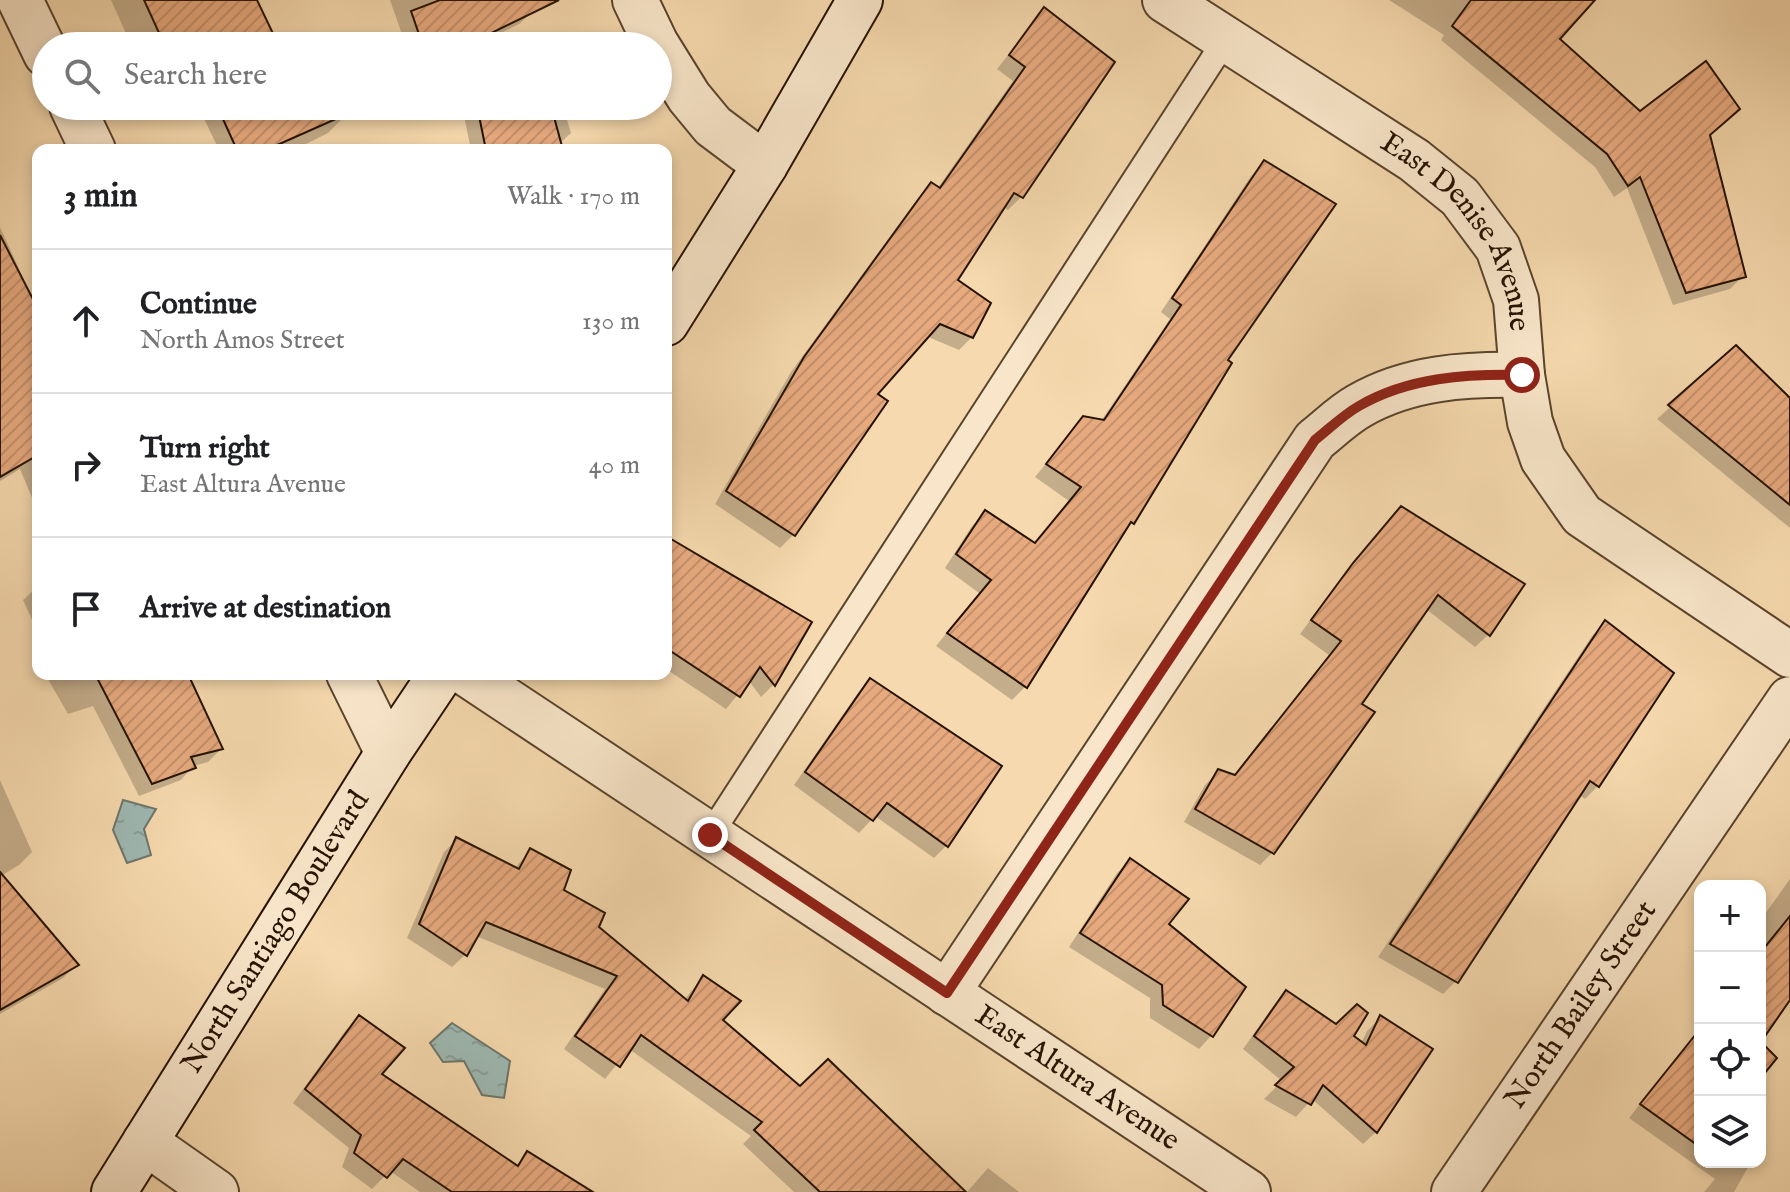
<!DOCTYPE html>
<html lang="en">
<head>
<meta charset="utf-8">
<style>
  :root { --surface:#fff; --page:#f2f2f2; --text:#202124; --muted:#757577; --line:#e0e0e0 }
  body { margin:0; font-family:"IM FELL English",serif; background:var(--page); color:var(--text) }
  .controls { position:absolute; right:24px; bottom:24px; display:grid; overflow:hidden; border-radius:16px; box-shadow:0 4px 12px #0003 }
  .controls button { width:72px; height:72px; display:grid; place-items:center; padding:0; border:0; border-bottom:2px solid var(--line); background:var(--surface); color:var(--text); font:40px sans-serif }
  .stop { position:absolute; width:24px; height:24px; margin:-18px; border:6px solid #8f2418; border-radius:50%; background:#fff }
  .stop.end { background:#8f2418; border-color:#fff; box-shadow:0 2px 8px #0008 }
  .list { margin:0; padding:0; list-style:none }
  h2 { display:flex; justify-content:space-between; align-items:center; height:104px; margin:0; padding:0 32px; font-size:34px }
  h2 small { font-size:26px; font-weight:400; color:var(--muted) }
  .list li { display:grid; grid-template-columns:52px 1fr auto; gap:24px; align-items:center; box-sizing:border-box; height:144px; padding:0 32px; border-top:2px solid var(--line) }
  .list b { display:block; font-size:30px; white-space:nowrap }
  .list p { margin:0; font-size:26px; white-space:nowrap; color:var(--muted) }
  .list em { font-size:26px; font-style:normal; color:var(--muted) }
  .icon { flex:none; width:44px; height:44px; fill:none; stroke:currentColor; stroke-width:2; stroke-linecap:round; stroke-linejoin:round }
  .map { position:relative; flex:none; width:1790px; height:1192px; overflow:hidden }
  .search { position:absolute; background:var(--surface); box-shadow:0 4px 12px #0003; left:32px; top:32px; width:640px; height:88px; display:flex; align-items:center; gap:20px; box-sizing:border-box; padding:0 28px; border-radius:44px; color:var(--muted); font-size:30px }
  .panel { position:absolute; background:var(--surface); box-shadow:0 4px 12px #0003; left:32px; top:144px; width:640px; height:536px; border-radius:16px }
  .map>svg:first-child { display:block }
  .water { fill:url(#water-ripples); stroke:#6e766b; stroke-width:2 }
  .shadow { fill:#0003 }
  .building { fill:url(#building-hatch); stroke:#251200; stroke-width:2 }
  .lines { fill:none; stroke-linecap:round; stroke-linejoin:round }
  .service-casing { stroke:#59442c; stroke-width:28 }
  .minor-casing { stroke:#59442c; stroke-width:48 }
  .tertiary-casing { stroke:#59442c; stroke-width:48 }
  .secondary-casing { stroke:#251200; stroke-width:48 }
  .service { stroke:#f9e6ca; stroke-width:24 }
  .minor { stroke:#f9e6ca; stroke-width:44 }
  .tertiary { stroke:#f9e6ca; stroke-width:44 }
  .secondary { stroke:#f9e6ca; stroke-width:44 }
  .route { stroke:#8f2418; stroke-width:10 }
  .labels { text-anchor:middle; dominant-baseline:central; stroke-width:8; stroke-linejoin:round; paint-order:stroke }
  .street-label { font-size:30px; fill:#251200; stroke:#f9e6ca }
</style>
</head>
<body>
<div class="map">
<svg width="1790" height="1192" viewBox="0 0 1790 1192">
  <defs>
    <pattern id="water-ripples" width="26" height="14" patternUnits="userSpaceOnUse" patternTransform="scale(2)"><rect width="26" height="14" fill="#9eb9b3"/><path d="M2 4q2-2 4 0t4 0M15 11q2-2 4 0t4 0" fill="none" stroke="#889e98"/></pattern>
    <pattern id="building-hatch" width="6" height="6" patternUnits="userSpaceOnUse" patternTransform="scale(2)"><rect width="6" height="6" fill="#e7aa7f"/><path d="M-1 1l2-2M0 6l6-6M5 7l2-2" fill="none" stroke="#c6916c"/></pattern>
  </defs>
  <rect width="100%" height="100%" fill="#f6d9ae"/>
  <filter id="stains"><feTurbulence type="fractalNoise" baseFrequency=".0025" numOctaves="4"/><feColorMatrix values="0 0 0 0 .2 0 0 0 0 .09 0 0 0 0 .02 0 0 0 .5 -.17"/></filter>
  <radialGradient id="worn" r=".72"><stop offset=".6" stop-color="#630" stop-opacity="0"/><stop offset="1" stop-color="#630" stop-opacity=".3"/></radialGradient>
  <g class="water">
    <polygon points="123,800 156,809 144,829 151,855 127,863 113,830"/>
    <polygon points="452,1023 510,1061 504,1098 482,1095 464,1061 443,1062 430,1043"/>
  </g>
  <g class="shadow">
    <polygon points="111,0 241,0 277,46 147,46 141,32 128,38"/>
    <polygon points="390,0 527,0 532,12 519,24 475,46 393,46 404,40"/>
    <polygon points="1389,0 1592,0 1557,39 1639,114 1708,136 1743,276 1730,289 1673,305 1627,188 1614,197 1595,167 1441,40 1444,35"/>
    <polygon points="1044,10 1112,63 1021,197 1008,210 1003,207 955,280 972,337 959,350 926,336 875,394 793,535 780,548 715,504 791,372 918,198 931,185 937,189 1013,81 997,69"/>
    <polygon points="198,106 353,106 339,113 341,120 328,133 294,150 219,150"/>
    <polygon points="462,106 563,106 571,133 559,144 561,150 471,150"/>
    <polygon points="1264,163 1225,360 1132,523 1122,533 1025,687 1012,700 936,646 979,593 945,568 972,526 985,513 1034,544 1069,501 1035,477 1084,418 1101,421 1170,319 1161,312 1251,176"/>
    <polygon points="0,227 24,280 22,282 38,313 38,512 20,469 0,481"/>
    <polygon points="1736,347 1790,401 1790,528 1657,419"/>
    <polygon points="1388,522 1523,584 1488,635 1475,647 1426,609 1359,704 1273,852 1260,865 1184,822 1205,785 1218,772 1233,776 1329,655 1300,634 1341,579"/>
    <polygon points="666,538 810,623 774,684 761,697 749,681 726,709 666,669"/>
    <polygon points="38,586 38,633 23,600"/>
    <polygon points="1605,623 1598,786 1585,799 1579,795 1456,981 1443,994 1378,957 1592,636"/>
    <polygon points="45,674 186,674 221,749 208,762 193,766 181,780 139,796 93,706 68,714"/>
    <polygon points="870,680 946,846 934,858 875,816 859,833 794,785 858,693"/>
    <polygon points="0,780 32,852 19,865 1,876 76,965 63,978 0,1014"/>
    <polygon points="457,839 514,869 530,851 561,891 596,927 684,1000 703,977 720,1020 800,1089 963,1192 794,1192 743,1144 751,1136 629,1049 605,1079 564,1049 605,989 476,936 465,955 452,967 407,938 444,852"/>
    <polygon points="1130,860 1167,925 1211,1036 1199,1049 1150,1018 1150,998 1069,947 1117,873"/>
    <polygon points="1790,879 1790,996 1760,1040 1760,953 1767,943 1760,938 1760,921"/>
    <polygon points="1287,993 1361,1044 1367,1031 1380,1018 1376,1132 1363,1144 1312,1099 1296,1117 1264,1099 1282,1081 1243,1049 1274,1005"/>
    <polygon points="359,1018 379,1075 515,1166 528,1154 563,1192 420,1192 390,1171 372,1189 342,1167 349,1148 293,1103 346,1030"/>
    <polygon points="1700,1028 1700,1162 1751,1162 1734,1192 1704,1192 1715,1179 1629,1118"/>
    <polygon points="1760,1131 1766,1136 1760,1146"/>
    <polygon points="988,1168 1019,1192 967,1192"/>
  </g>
  <g class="building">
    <polygon points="144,0 257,0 279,46 165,46"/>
    <polygon points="440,0 559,0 465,46 423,46 411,11"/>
    <polygon points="1471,0 1595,0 1560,39 1640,111 1706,61 1740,109 1710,135 1746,277 1686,293 1640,177 1628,186 1607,154 1452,26"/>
    <polygon points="1044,7 1115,62 1023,198 1014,193 958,280 991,303 973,338 940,324 878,394 888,401 795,536 726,491 804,357 931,182 940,188 1025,67 1009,55"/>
    <polygon points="217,106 365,106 266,150 237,150"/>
    <polygon points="477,106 551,106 563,150 486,150"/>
    <polygon points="1264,160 1336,204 1228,360 1232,363 1134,524 1131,522 1027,688 947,633 991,580 956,554 985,510 1035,543 1081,487 1046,464 1083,416 1104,420 1181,305 1172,298"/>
    <polygon points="0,235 38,309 38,455 0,477"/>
    <polygon points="1736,345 1790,398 1790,505 1668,405"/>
    <polygon points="1401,506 1525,584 1490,636 1438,595 1362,704 1375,712 1274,854 1195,809 1218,769 1235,775 1341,641 1311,620 1353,563"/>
    <polygon points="666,536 812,622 775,686 760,667 740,697 666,648"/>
    <polygon points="1605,620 1674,673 1599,787 1590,781 1458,983 1390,944"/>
    <polygon points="95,674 188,674 223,749 191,757 196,768 152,784"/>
    <polygon points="870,678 1002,766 948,847 887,803 873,821 805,772"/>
    <polygon points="456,837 519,869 530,848 571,870 564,890 605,913 599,927 688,1001 703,975 741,1001 723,1020 800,1086 828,1059 966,1192 820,1192 754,1130 762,1122 641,1035 620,1067 575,1036 617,976 486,922 467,956 419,924"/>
    <polygon points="1130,858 1189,899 1169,924 1246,987 1213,1037 1163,1005 1162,985 1080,933"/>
    <polygon points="0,872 79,965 0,1010"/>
    <polygon points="1790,916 1790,1000 1761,1042 1777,1058 1760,1079 1760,953"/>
    <polygon points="1286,990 1336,1024 1357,1004 1368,1013 1354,1036 1366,1045 1380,1015 1433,1049 1377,1133 1323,1085 1311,1105 1275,1085 1294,1067 1254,1036"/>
    <polygon points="359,1015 405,1048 382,1074 518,1166 527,1151 593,1192 452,1192 403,1159 387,1178 354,1153 361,1135 305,1089"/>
    <polygon points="1700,1029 1700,1147 1640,1104"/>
  </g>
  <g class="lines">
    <defs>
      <polyline id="service" points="710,835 1226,39"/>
      <g id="minor">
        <polyline points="20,0 46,54"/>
        <polyline points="635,0 657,46"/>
        <path id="s1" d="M 1165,0 L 1414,160 L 1460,197 L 1498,248 L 1516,300 L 1522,375 L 1530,422 L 1543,459 L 1582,515 L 1790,655"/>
        <polyline points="658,47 689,97 713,126 765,165"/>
        <polyline points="72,106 93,150"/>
        <polyline points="349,674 388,753"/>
        <path id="s2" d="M 467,674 L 1248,1192"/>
        <path d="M 947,993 L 1315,440 C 1329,429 1343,415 1359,406 C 1409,377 1466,374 1522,375"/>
        <path id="s3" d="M 1454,1192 L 1790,699"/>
      </g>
      <polyline id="tertiary" points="145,1142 216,1192"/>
      <g id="secondary">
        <polyline points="666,323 765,165 860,0"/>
        <path id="s4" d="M 114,1192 L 388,753 L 441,674"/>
      </g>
    </defs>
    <use href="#service" class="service-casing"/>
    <use href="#minor" class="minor-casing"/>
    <use href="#tertiary" class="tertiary-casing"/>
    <use href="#secondary" class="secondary-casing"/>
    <use href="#service" class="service"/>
    <use href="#minor" class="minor"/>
    <use href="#tertiary" class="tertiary"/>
    <use href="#secondary" class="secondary"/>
  </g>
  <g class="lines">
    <path class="route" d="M 710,835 L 947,993 L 1315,440 C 1329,429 1343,415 1359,406 C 1409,377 1466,374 1522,375"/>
  </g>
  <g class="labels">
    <g class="street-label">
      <text stroke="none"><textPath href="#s1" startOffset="382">East Denise Avenue</textPath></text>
      <text stroke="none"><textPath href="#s4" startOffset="306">North Santiago Boulevard</textPath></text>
      <text stroke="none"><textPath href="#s3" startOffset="226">North Bailey Street</textPath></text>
      <text stroke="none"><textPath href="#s2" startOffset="732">East Altura Avenue</textPath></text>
    </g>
  </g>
  <rect width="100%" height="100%" filter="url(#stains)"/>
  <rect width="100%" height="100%" fill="url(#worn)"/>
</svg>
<div class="controls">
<button>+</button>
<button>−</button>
<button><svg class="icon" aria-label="locate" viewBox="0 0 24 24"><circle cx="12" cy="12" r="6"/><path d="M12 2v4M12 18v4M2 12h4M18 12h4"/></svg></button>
<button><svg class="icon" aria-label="layers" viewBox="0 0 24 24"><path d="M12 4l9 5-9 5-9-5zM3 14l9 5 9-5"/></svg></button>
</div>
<div class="stop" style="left:1522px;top:375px"></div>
<div class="stop end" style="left:710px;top:835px"></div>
<div class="search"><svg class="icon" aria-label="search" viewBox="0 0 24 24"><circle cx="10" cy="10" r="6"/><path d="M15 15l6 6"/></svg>Search here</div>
<section class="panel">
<h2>3 min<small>Walk · 170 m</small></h2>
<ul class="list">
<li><svg class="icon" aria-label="ahead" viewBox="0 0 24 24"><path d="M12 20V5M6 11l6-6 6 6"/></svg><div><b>Continue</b><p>North Amos Street</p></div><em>130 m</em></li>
<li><svg class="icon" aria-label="right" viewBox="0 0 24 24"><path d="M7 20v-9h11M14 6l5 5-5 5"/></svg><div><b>Turn right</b><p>East Altura Avenue</p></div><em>40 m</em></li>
<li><svg class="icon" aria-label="arrive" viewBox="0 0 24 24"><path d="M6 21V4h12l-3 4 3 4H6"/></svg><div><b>Arrive at destination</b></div></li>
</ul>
</section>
</div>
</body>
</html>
